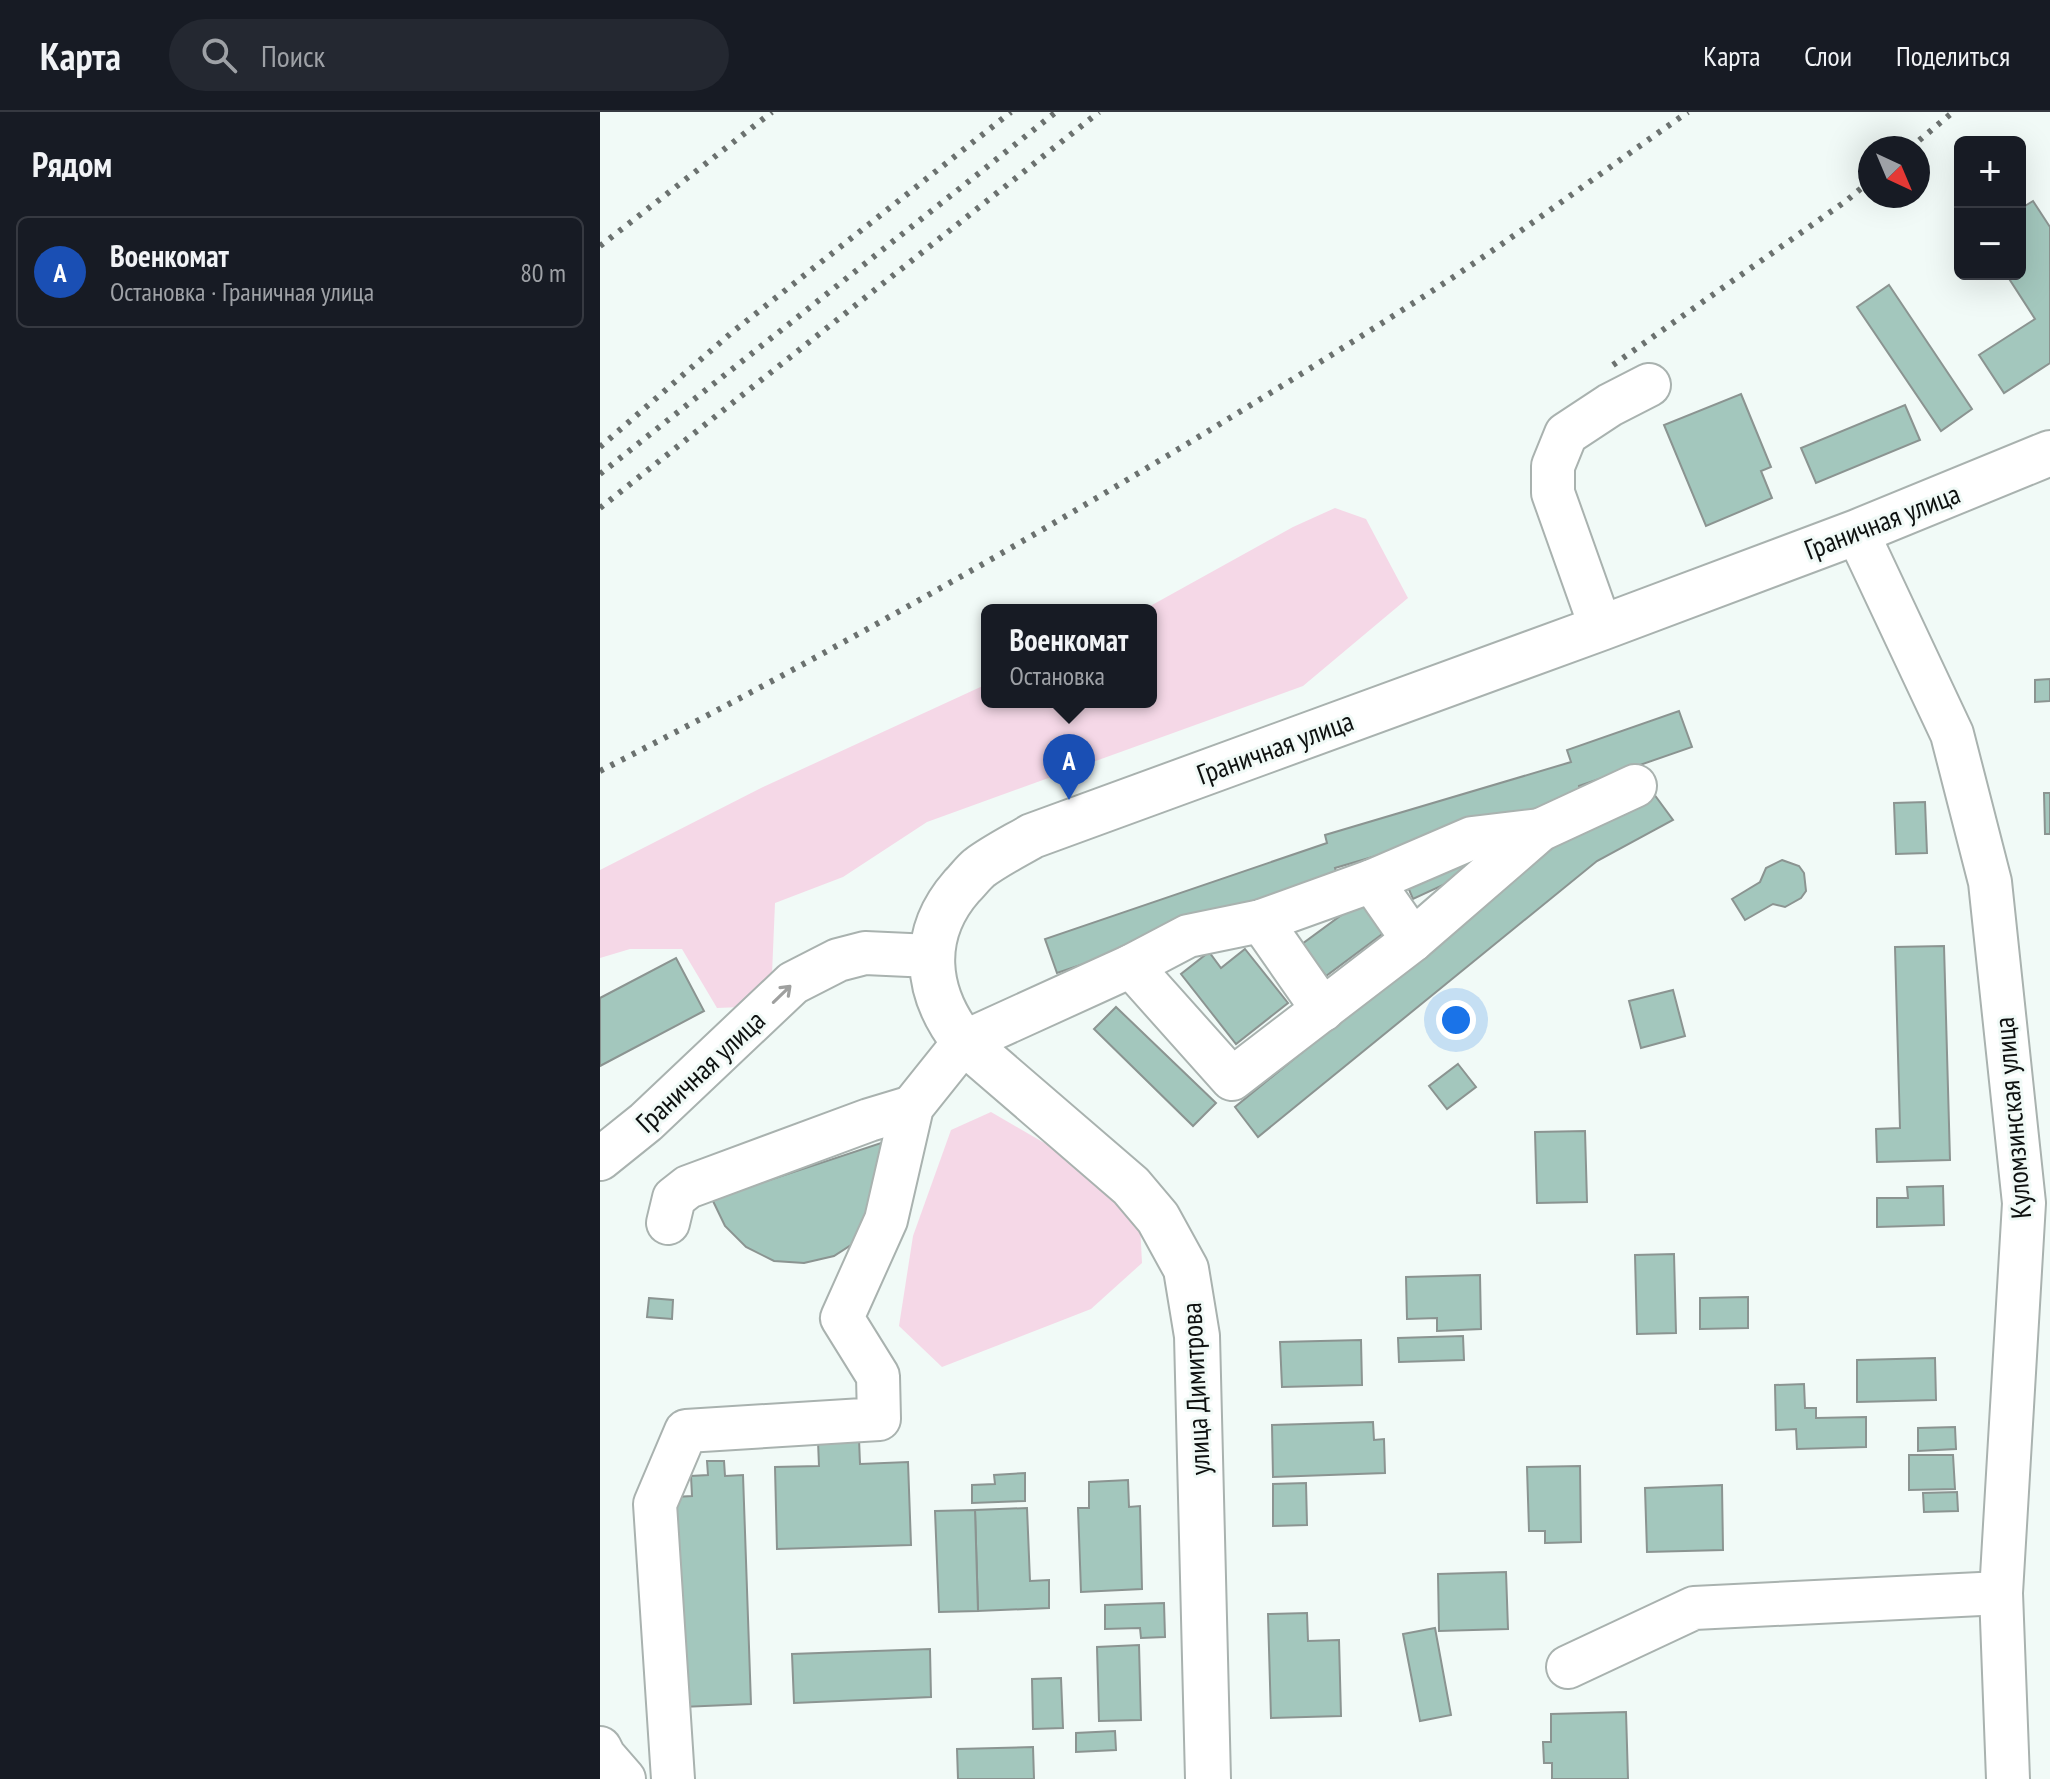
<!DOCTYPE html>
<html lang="ru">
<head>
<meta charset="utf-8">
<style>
  :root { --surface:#171b24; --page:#242831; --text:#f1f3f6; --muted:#9ea1a6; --line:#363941; --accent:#2563eb }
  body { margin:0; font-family:"PT Sans Narrow",sans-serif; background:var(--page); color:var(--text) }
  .controls { position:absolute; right:24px; top:24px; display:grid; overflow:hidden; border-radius:12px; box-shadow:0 8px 32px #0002 }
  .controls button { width:72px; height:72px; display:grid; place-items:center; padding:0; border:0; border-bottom:2px solid var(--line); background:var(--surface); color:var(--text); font:40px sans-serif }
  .compass { position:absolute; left:1258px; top:24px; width:72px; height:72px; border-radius:50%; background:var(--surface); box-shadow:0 8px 32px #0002; rotate:136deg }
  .you { position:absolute; left:856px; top:908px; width:28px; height:28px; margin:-20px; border:6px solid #fff; border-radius:50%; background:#1a73e8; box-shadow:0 0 0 12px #1a73e833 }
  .badge { display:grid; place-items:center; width:52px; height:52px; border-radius:50%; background:var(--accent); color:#fff; font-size:26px; font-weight:700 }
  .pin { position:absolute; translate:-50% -66px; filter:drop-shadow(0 2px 4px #0008) }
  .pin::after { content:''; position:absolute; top:42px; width:28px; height:24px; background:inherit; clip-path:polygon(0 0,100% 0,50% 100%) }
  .popup { position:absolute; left:381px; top:492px; width:176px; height:104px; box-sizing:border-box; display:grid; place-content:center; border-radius:12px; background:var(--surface); filter:drop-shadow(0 2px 6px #0005); font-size:26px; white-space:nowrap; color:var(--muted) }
  .popup b { font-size:30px; color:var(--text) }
  .popup::after { content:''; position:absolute; left:50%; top:100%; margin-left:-16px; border:16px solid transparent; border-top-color:var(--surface) }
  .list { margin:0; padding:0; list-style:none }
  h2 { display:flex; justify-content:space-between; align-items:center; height:104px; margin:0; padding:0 32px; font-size:34px }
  h2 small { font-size:26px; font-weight:400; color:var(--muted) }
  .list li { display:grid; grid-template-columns:52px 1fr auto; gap:24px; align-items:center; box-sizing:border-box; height:112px; margin:0 16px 16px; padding:0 16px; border:2px solid var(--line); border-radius:12px }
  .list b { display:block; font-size:30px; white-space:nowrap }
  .list p { margin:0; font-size:26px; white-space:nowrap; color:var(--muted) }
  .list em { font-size:26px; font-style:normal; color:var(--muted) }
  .icon { flex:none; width:44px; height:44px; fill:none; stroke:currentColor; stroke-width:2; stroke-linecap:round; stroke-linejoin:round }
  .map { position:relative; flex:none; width:1450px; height:1667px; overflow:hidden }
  header { display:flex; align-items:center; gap:48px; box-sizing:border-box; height:112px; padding:0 40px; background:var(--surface); border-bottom:2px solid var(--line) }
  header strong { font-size:38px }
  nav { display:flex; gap:44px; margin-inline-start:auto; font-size:28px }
  .search { width:560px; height:72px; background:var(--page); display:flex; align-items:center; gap:20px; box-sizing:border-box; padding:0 28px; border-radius:44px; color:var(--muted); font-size:30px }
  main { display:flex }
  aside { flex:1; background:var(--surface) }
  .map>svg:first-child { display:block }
  .green { fill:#f5d8e7 }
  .building { fill:#a3c7bd; stroke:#8b9491; stroke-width:2 }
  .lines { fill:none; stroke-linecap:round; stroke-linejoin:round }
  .minor-casing { stroke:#a9b2af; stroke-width:46 }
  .major-casing { stroke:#a9b2af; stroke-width:48 }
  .minor { stroke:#fff; stroke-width:42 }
  .major { stroke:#fff; stroke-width:44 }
  .rail { stroke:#6b716f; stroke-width:6; stroke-dasharray:4 8; stroke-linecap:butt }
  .oneway { stroke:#9fa09f }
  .labels { text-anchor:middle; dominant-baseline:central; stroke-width:6; stroke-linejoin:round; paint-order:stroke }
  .street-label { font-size:28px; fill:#0e1110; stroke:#f1faf7 }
</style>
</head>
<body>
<header>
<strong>Карта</strong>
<div class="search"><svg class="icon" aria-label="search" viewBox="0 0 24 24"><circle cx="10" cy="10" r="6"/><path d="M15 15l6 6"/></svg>Поиск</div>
<nav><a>Карта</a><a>Слои</a><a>Поделиться</a></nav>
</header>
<main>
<aside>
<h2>Рядом<small></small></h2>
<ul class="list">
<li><span class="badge" style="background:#1a4fb4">A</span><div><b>Военкомат</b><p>Остановка · Граничная улица</p></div><em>80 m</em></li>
</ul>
</aside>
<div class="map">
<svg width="1450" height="1667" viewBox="0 0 1450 1667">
  <rect width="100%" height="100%" fill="#f1faf7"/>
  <g class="green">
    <polygon points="735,396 766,407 808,486 703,574 327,710 243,765 175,791 172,862 141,895 117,896 82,837 30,837 0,846 0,758 161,676 387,572 387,590 551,590 551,498 543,498 693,415"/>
    <polygon points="391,1000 489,1057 540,1112 542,1151 491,1197 342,1255 299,1214 313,1124 351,1018"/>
  </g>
  <g class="building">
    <polygon points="1433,89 1450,115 1450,251 1404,281 1379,243 1435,207 1406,162 1420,162 1420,97"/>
    <polygon points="1289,173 1372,297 1341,319 1257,195"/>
    <polygon points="1141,282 1171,355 1161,359 1172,386 1106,414 1064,313"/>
    <polygon points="1305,293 1320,328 1216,371 1201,336"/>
    <polygon points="1450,567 1450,589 1435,590 1435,568"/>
    <polygon points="1079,599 1092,635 979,674 981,684 735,756 738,766 457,861 445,827 727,731 725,723 971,650 967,638"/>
    <polygon points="1051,678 1073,708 997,749 658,1025 635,995 973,719"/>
    <polygon points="1444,681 1450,681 1450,722 1445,722"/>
    <polygon points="1325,690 1327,741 1296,742 1294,691"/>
    <polygon points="872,734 882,755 813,787 804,766"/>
    <polygon points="1182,748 1199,754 1204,761 1206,779 1201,786 1185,795 1173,792 1145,808 1132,787 1160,770 1166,756"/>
    <polygon points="762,788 785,820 726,864 702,832"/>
    <polygon points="1344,834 1350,1048 1277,1050 1276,1017 1300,1016 1295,835"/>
    <polygon points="645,837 688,891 636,932 581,862 609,840 621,856"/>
    <polygon points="76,846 104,899 0,954 0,886"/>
    <polygon points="1073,878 1085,924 1041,936 1029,889"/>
    <polygon points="516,895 616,991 593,1014 494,917"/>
    <polygon points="858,952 876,975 847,997 829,974"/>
    <polygon points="985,1019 987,1090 937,1091 935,1020"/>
    <polygon points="281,1031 286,1057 257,1129 234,1144 204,1151 174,1149 146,1135 125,1114 112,1087"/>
    <polygon points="1343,1074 1344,1113 1277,1115 1277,1086 1308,1086 1307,1075"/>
    <polygon points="1074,1142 1076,1221 1037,1222 1035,1143"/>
    <polygon points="880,1163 881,1217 837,1219 837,1206 807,1207 806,1165"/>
    <polygon points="1148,1185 1148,1216 1100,1217 1100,1186"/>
    <polygon points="49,1186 73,1188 72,1207 47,1205"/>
    <polygon points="863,1224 864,1248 799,1250 798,1226"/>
    <polygon points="761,1228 762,1273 682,1275 680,1230"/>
    <polygon points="1335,1246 1336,1288 1257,1290 1257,1248"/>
    <polygon points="1204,1272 1205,1296 1216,1296 1216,1306 1266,1305 1266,1335 1197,1337 1196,1317 1176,1318 1175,1273"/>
    <polygon points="773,1310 774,1328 784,1327 785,1361 673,1365 672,1313"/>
    <polygon points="1355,1315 1356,1337 1318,1339 1318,1316"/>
    <polygon points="259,1327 260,1352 308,1350 311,1433 177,1437 175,1355 219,1354 218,1329"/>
    <polygon points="1309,1343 1353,1343 1355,1377 1309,1378"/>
    <polygon points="107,1349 124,1349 125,1364 143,1363 151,1592 82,1595 75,1385 92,1384 91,1364 108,1363"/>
    <polygon points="980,1354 981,1430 945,1431 945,1419 929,1419 927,1355"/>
    <polygon points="425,1361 425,1389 372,1391 372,1373 395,1372 394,1363"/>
    <polygon points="528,1368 529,1395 540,1394 542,1477 481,1480 478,1396 489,1396 489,1370"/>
    <polygon points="706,1371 707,1413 673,1414 673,1372"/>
    <polygon points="1122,1373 1123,1438 1047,1440 1045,1376"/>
    <polygon points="1357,1380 1358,1399 1324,1400 1323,1381"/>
    <polygon points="427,1396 430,1469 449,1468 449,1496 378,1499 375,1398"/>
    <polygon points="375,1398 378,1499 339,1500 335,1399"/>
    <polygon points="906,1460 908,1517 839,1519 838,1462"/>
    <polygon points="564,1491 565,1525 541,1526 540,1516 505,1517 505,1493"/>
    <polygon points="707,1501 708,1529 739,1528 741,1604 671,1606 668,1502"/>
    <polygon points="835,1516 851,1603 820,1609 803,1522"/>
    <polygon points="539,1533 541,1608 499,1609 497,1535"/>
    <polygon points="330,1537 331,1585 194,1591 192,1542"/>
    <polygon points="461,1566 463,1616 433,1617 432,1567"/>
    <polygon points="1026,1600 1028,1667 952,1667 952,1651 944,1651 943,1630 951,1630 951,1602"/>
    <polygon points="515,1619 516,1638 476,1640 476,1621"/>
    <polygon points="433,1635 434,1667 358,1667 357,1637"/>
  </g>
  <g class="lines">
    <defs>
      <g id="minor">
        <polyline points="1257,420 1352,622 1390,770 1424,1091 1401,1481 1408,1667"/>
        <polyline points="1001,516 953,381 953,354 966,322 1010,293 1049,273"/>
        <polyline points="772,769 813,828"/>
        <polyline points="661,809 723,898"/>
        <polyline points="531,854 632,967 813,828 940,718 1035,674"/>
        <polyline points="0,1047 46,1010 193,871 238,848 265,841 331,844"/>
        <polyline points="68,1111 74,1086 88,1075 269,1008 312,995"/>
        <polyline points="968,1555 1094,1496 1401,1481"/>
        <polyline points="0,1636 4,1644 24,1667"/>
        <polyline points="73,1667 55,1392 86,1319 279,1307 278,1264 242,1206 286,1108 312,995 364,930 531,854 588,824 661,809 772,769 872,726 940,718"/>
      </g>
      <path id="major" d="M 608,1667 L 597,1224 L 586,1157 L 558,1106 L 531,1074 L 364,930 C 325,881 319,823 362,774 C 368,768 373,761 379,756 C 395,744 415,734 432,724 L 1001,516 L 1257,420 L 1450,341"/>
    </defs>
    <use href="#minor" class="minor-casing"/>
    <use href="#major" class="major-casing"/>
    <use href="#minor" class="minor"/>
    <use href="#major" class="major"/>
    <g class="rail">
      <polyline points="1310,36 1353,0"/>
      <polyline points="0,134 172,0"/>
      <polyline points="1013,253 1246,89 1270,69"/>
      <polyline points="0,335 130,222 411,0"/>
      <polyline points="0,362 456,0"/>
      <polyline points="0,396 499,0"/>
      <path d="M 0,659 C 279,517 551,359 815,190 C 908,131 997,63 1088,0"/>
    </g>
  </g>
  <defs><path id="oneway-shaft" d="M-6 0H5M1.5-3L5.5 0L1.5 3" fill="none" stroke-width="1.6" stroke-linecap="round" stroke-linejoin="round" transform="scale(2)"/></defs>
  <use class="oneway" href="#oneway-shaft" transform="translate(182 882) rotate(-44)"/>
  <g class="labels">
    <g class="street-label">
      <text transform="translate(1282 409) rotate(-21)">Граничная улица</text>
      <text transform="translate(675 635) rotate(-20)">Граничная улица</text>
      <text transform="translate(100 959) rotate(-43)">Граничная улица</text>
      <text transform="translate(1412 1006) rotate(-95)">Куломзинская улица</text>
      <text transform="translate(595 1277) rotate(-93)">улица Димитрова</text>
    </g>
  </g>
</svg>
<div class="controls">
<button>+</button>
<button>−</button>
</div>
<svg class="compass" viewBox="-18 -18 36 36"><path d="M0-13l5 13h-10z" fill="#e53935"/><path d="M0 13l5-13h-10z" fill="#9ea1a6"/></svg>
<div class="you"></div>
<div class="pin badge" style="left:469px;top:688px;background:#1a4fb4">A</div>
<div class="popup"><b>Военкомат</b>Остановка</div>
</div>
</main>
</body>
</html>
